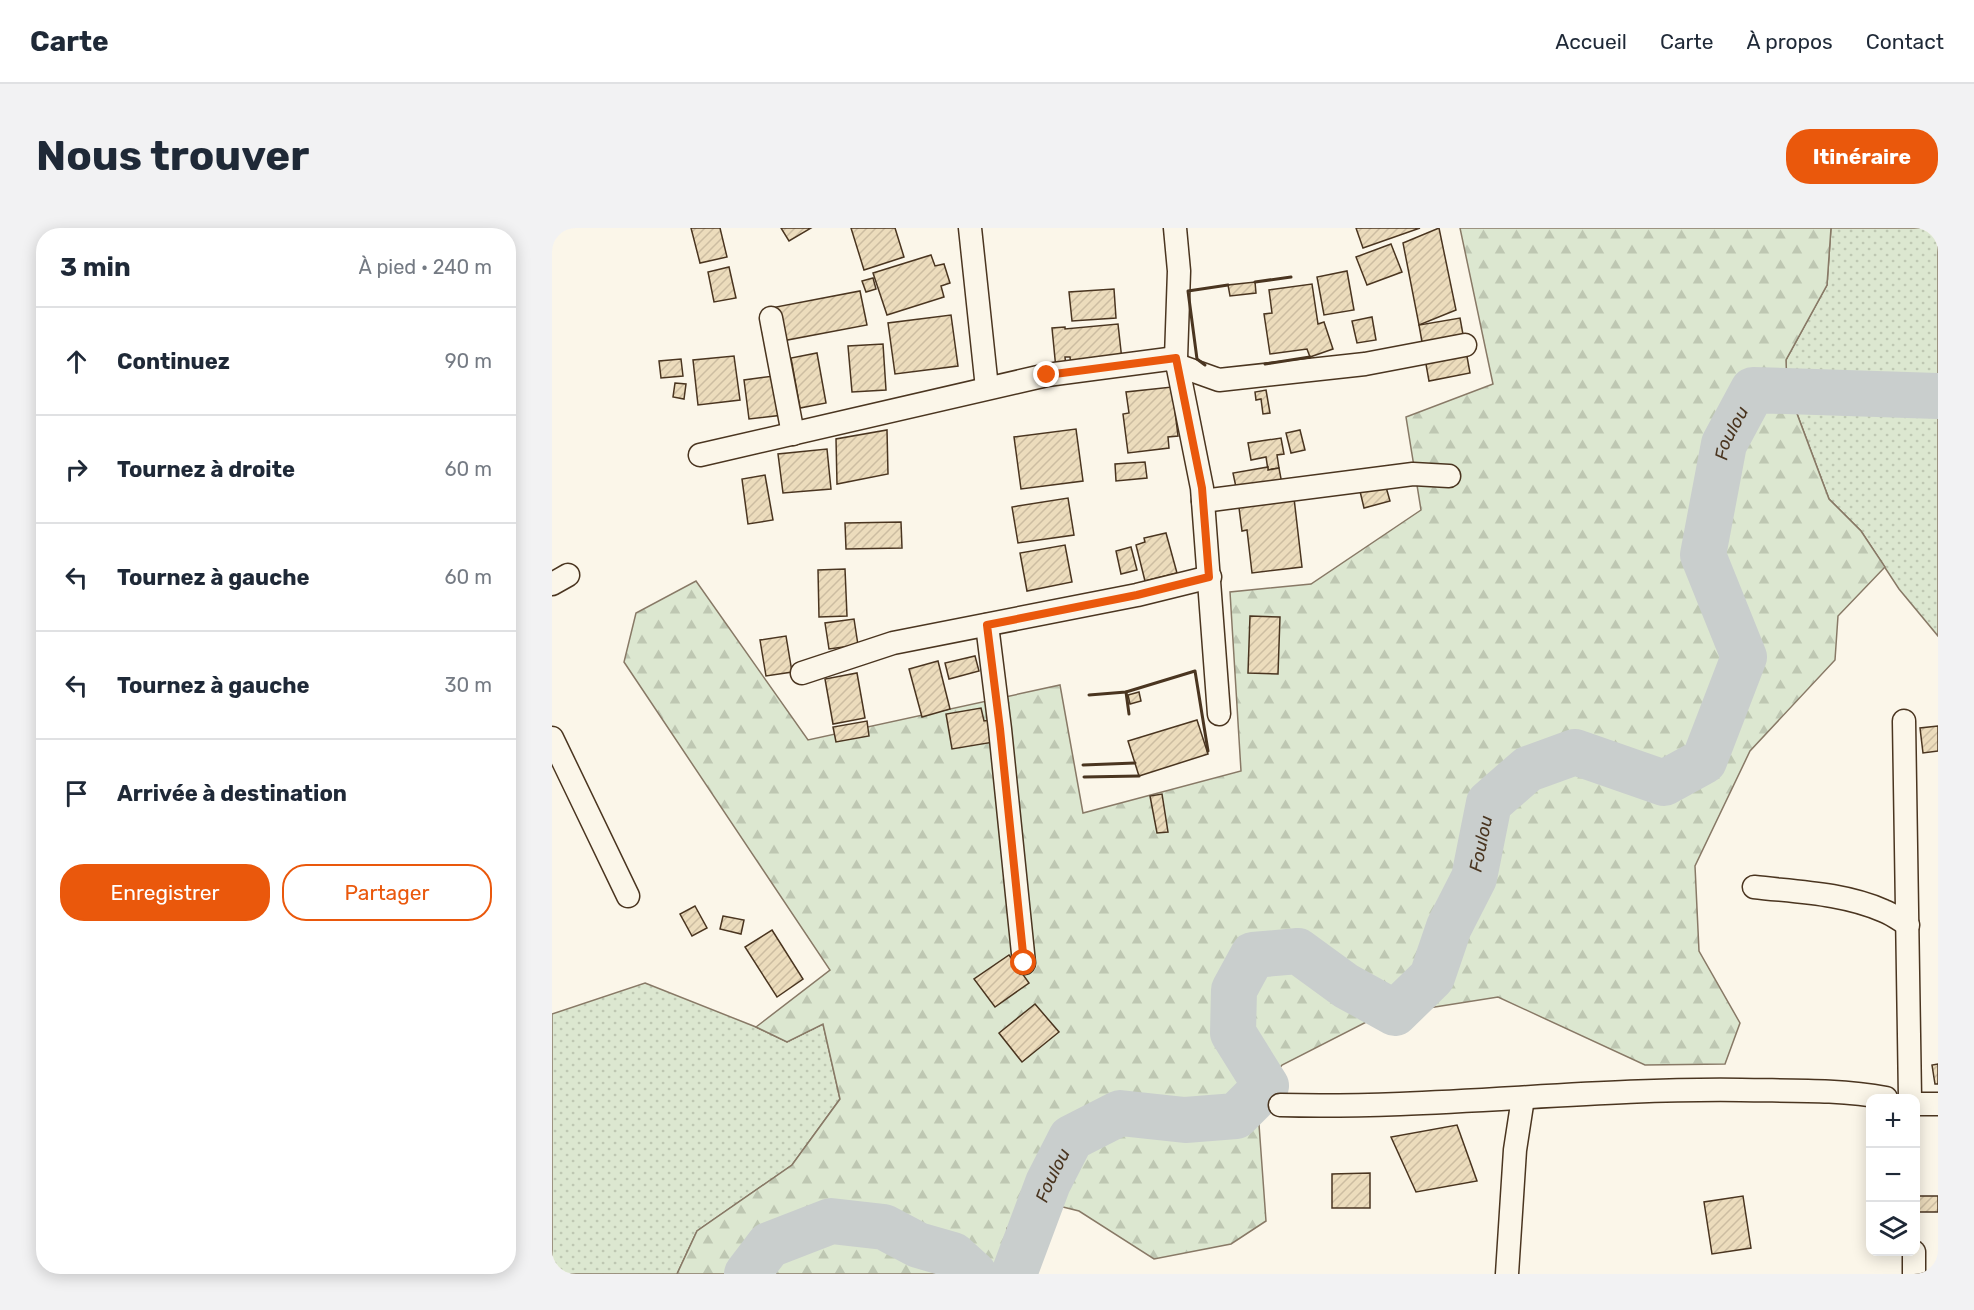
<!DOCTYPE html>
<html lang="fr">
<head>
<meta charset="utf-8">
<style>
  :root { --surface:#fff; --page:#f2f2f3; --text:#1f2937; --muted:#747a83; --line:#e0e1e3; --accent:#ea580c }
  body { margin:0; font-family:Rubik,sans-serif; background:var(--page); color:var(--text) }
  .controls { position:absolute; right:18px; bottom:18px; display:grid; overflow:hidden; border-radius:12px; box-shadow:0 3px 15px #0003 }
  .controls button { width:54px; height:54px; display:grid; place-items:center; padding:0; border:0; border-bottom:2px solid var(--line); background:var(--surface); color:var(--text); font:30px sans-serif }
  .stop { position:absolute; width:18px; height:18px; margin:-14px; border:4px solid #ea580c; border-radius:50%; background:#fff }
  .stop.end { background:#ea580c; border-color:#fff; box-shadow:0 2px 6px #0008 }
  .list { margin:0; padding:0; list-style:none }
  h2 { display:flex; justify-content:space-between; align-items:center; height:78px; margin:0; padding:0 24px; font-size:26px }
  h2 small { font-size:20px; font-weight:400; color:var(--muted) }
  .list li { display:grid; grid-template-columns:39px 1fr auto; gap:18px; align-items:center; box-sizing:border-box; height:108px; padding:0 24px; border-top:2px solid var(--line) }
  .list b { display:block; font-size:22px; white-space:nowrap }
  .list em { font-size:20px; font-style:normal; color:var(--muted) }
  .actions { display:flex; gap:12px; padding:18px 24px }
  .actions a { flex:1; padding:14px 0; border:2px solid var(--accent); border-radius:24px; text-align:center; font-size:21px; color:var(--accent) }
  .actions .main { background:var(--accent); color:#fff }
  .icon { flex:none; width:33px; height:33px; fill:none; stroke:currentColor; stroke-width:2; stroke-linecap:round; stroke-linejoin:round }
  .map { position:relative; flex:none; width:1386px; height:1046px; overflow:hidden; border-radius:24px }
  header { display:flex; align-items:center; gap:36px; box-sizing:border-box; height:84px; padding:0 30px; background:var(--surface); border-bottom:2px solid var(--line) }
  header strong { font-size:28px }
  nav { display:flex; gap:33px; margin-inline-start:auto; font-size:21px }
  .intro { display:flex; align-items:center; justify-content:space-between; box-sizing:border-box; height:144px; padding:0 36px }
  h1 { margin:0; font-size:42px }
  .button { padding:15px 27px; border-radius:24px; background:var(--accent); color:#fff; font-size:21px; font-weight:700 }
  main { display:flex; gap:36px; padding:0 36px }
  aside { flex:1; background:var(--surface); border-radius:24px; box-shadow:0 3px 15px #0003 }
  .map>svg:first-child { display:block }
  .grass { fill:url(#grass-dots); stroke:#887966; stroke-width:1.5 }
  .forest { fill:url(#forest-firs); stroke:#887966; stroke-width:1.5 }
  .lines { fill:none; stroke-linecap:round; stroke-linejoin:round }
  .river { stroke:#c9cecd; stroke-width:46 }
  .building { fill:url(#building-hatch); stroke:#4a3520; stroke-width:1.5 }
  .minor-casing { stroke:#4a3520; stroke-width:25 }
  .minor { stroke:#fbf6e9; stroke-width:22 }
  .wall { stroke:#4a3520; stroke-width:3 }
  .route { stroke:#ea580c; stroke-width:8 }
  .labels { text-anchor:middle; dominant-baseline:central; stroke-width:4.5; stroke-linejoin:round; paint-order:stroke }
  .water-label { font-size:18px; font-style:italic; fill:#4a3520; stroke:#fbf6e9 }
</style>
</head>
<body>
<header>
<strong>Carte</strong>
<nav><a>Accueil</a><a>Carte</a><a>À propos</a><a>Contact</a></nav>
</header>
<div class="intro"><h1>Nous trouver</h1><a class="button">Itinéraire</a></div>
<main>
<aside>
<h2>3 min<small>À pied · 240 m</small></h2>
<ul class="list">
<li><svg class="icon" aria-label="ahead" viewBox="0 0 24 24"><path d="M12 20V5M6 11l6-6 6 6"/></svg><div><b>Continuez</b></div><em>90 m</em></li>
<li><svg class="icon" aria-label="right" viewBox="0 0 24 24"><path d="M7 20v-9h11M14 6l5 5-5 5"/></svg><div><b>Tournez à droite</b></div><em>60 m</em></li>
<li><svg class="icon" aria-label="left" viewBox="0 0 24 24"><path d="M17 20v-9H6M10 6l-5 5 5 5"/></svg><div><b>Tournez à gauche</b></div><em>60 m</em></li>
<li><svg class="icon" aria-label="left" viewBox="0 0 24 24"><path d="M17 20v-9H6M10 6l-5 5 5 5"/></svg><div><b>Tournez à gauche</b></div><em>30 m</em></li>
<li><svg class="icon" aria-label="arrive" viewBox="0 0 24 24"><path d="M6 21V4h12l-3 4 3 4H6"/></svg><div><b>Arrivée à destination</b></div></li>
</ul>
<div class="actions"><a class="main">Enregistrer</a><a>Partager</a></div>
</aside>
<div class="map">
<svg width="1386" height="1046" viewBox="0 0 1386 1046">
  <defs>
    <pattern id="grass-dots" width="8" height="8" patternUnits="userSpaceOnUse" patternTransform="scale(1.5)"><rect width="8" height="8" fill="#dce7d0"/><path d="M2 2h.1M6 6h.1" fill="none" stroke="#bec7b2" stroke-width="1.8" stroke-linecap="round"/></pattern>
    <pattern id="forest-firs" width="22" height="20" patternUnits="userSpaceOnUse" patternTransform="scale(1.5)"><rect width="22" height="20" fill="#dce7d0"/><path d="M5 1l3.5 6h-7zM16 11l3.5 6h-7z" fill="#bec7b2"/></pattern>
    <pattern id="building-hatch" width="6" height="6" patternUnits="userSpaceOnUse" patternTransform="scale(1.5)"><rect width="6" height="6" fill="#ecdcbc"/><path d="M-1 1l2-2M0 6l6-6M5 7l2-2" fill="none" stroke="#ccbda1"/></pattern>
  </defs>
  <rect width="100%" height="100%" fill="#fbf6e9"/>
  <g class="grass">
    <polygon points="1279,0 1386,0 1386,408 1347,361 1309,303 1277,271 1235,159 1234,132 1275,57"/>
    <polygon points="93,755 204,799 235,814 271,796 288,871 240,937 145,1003 125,1046 0,1046 0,786"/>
  </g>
  <polygon class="forest" points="908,0 1279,0 1275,57 1234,132 1235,159 1277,271 1309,303 1333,339 1286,388 1283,432 1198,523 1143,638 1147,723 1188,795 1173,836 1093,837 946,769 826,788 730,837 705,869 714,993 679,1016 602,1031 527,983 487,973 455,1000 453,1041 456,1046 125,1046 145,1003 240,937 288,871 271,796 235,814 204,799 278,742 72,434 84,385 144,353 256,512 508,457 531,585 689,543 678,364 759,356 869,282 854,189 941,156"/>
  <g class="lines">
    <g class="river">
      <polyline points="195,1046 217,1017 279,993 332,999 366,1017 401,1027 422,1046"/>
      <path id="s1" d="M 462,1046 L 496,955 L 519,910 L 568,885 L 633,892 L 684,888 L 714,858 L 681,805 L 682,762 L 701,727 L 746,723 L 794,758 L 843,785 L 880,749 L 897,699 L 922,650 L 937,575 L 976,541 L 1023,524 L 1112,555 L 1152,533 L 1192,429 L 1151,327 L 1172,216 L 1201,162 L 1386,168"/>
    </g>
  </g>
  <g class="building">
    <polygon points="139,0 168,0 175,29 148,35"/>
    <polygon points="229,0 259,0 237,13"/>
    <polygon points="299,0 343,0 352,29 312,42"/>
    <polygon points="804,0 868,0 811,20"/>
    <polygon points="887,0 904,82 867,97 851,15"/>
    <polygon points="839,16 850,44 815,57 804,29"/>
    <polygon points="379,27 383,38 392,36 398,55 389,58 392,69 335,87 321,45"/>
    <polygon points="177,39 184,70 162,74 156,44"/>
    <polygon points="795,43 802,82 772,87 765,49"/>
    <polygon points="321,50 324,61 314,64 310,53"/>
    <polygon points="703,54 704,65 678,68 676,57"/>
    <polygon points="760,56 766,96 772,94 781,121 758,129 755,121 718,126 712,86 720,85 717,62"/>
    <polygon points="562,61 564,90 520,93 517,64"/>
    <polygon points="308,63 315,97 230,113 224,79"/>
    <polygon points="399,87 406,138 343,146 336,95"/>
    <polygon points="820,89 824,112 805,115 800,93"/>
    <polygon points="908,90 918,145 877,153 867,97"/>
    <polygon points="566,96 570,132 519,138 518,129 513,129 514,140 504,141 500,100 513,99 513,101"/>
    <polygon points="331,116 334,162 300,164 296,118"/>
    <polygon points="265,125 274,175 248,180 239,130"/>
    <polygon points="182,128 188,172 146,177 141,132"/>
    <polygon points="129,131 131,148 109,150 107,133"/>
    <polygon points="222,148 231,187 197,191 192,152"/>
    <polygon points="123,155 134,156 132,171 121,169"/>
    <polygon points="620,159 626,208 616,209 617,220 576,225 571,186 577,185 574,164"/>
    <polygon points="714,162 718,185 711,186 709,171 704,172 703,164"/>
    <polygon points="524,201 531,253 469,261 462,209"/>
    <polygon points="335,202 336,246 285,256 284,211"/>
    <polygon points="748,202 753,222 739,225 734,205"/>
    <polygon points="729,210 732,226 725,227 727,240 716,242 714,229 699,232 696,215"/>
    <polygon points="275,221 279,261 231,265 226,226"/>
    <polygon points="593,234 595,250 564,253 563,236"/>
    <polygon points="716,239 716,242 727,240 730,256 685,264 681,245"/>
    <polygon points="213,247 221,292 196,296 190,251"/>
    <polygon points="832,252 838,273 812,280 807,259"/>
    <polygon points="516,270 522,307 466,315 460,279"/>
    <polygon points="742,270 750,339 700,345 695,302 690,303 686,272"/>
    <polygon points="349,294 350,320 294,321 293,295"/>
    <polygon points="614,305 625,345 593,353 584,317 593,314 592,310"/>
    <polygon points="513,317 520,354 475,363 468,325"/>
    <polygon points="579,319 585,342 569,346 564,323"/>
    <polygon points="293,341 295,388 267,389 266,342"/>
    <polygon points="698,388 728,389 726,446 696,445"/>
    <polygon points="302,391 306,417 277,421 273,395"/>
    <polygon points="234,408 240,444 214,448 208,412"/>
    <polygon points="423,428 427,443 397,451 393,435"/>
    <polygon points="386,433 398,481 370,489 357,441"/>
    <polygon points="305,445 313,490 281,496 273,451"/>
    <polygon points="587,464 589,473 578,476 576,467"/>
    <polygon points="429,480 432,493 444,491 448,513 400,521 394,486"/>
    <polygon points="645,492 656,526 587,548 576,513"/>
    <polygon points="315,493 317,508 284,514 281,499"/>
    <polygon points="1386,498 1386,523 1371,525 1368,500"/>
    <polygon points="610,566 616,604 605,605 598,568"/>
    <polygon points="143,678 155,700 140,708 128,686"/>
    <polygon points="171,688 192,692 189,706 168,701"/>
    <polygon points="220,702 251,751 225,769 193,719"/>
    <polygon points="457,727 477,755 443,779 422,751"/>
    <polygon points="483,776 507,804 470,834 447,805"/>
    <polygon points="1386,836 1386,856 1383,856 1380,837"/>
    <polygon points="905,897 925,953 864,964 839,909"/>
    <polygon points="818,945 818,980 780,980 780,946"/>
    <polygon points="1191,968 1199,1020 1160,1026 1152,974"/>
    <polygon points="1366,968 1386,968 1386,984 1367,984"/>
  </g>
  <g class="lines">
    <defs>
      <g id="minor">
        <polyline points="418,0 435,160"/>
        <polyline points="623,0 627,43 624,130 650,260 667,486"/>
        <polyline points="219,90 241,206"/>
        <polyline points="625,137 667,152 813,136 913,117"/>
        <polyline points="148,227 495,147 624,130"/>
        <polyline points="651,273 861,246 897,248"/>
        <polyline points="0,356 16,347"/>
        <polyline points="435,397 448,501 472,735"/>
        <polyline points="250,445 341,415 585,367 658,349"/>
        <polyline points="1352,493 1358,870"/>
        <polyline points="0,510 76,668"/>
        <path d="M 1202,659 C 1245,664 1291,665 1332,683 C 1340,686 1348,692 1356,697"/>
        <polyline points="1364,876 1386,876"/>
        <path d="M 728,877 C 882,881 1035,860 1189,862 C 1237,863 1287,861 1334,870"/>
        <polyline points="1362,1024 1362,1046"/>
        <polyline points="955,1046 963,922 971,870"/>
      </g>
    </defs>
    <use href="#minor" class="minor-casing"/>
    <use href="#minor" class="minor"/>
    <g class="wall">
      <polyline points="703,54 739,49"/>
      <polyline points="713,136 758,129"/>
      <polyline points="653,137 645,131 636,63 676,57"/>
      <polyline points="574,464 577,486"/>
      <polyline points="537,467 574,464 643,443 656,523"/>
      <polyline points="531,537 583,535"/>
      <polyline points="532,549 587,548"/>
    </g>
  </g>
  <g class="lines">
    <polyline class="route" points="472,735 448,501 435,397 585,367 657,349 650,260 624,130 495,147"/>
  </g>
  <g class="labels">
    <g class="water-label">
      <text stroke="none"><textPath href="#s1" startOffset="1492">Foulou</textPath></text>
      <text stroke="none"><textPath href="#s1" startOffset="862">Foulou</textPath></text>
      <text stroke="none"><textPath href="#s1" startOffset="106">Foulou</textPath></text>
    </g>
  </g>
</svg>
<div class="controls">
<button>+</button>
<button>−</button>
<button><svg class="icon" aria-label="layers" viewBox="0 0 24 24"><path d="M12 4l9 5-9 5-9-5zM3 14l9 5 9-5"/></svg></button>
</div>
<div class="stop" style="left:472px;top:735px"></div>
<div class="stop end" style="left:495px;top:147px"></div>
</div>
</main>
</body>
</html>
